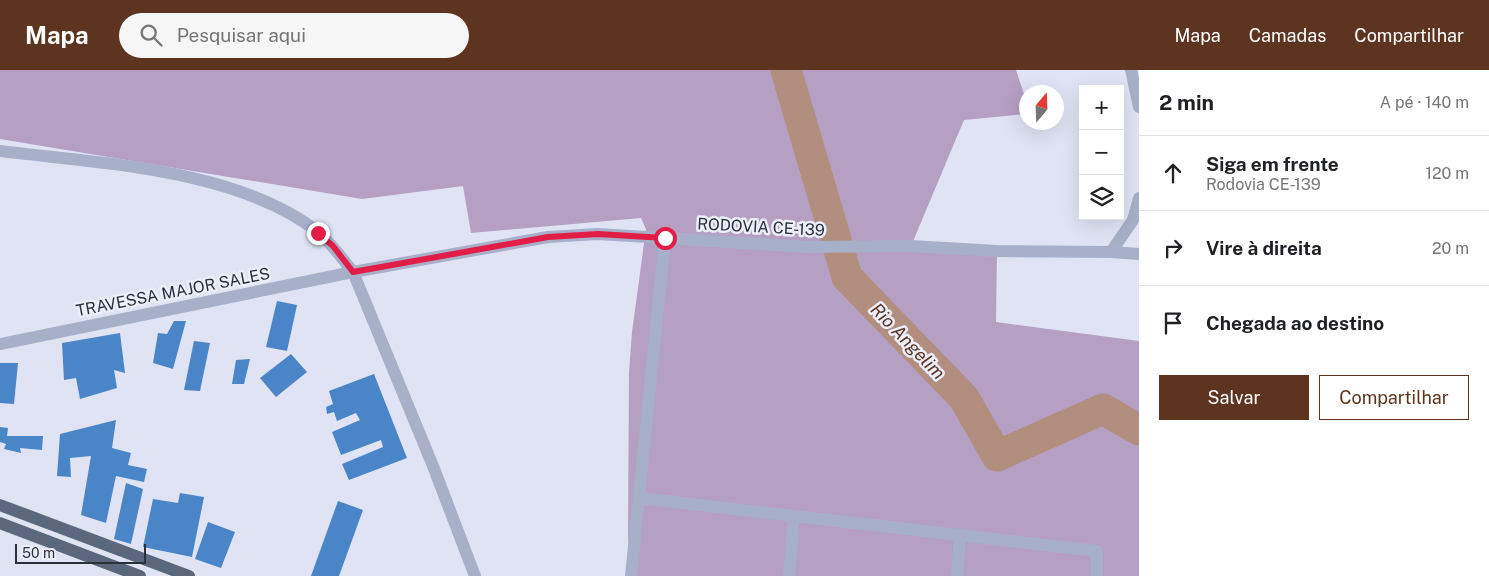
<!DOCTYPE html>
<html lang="pt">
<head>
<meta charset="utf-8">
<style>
  :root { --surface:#fff; --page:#f6f6f6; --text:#202124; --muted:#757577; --line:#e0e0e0; --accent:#5c341f }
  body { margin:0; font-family:"Public Sans",sans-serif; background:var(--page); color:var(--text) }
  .controls { position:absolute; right:15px; top:15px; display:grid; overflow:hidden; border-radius:0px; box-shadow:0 5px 20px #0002 }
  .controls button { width:45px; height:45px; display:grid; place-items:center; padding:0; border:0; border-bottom:1px solid var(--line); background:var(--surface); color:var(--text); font:25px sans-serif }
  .compass { position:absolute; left:1019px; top:15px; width:45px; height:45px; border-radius:50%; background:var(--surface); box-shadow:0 5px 20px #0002; rotate:19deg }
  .scale { position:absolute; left:15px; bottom:12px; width:131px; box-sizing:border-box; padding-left:5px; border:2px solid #2a303a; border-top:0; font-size:14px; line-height:18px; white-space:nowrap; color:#2a303a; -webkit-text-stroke:4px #eceffb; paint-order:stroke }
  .stop { position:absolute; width:15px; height:15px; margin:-11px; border:4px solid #e11d48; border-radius:50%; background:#fff }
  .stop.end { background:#e11d48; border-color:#fff; box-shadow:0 1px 5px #0008 }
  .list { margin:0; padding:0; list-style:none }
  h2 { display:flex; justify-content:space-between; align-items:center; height:65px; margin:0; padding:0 20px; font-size:21px }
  h2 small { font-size:16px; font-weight:400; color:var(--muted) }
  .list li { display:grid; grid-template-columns:32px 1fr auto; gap:15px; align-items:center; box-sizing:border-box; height:75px; padding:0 20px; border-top:1px solid var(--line) }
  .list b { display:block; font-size:19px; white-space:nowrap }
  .list p { margin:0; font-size:16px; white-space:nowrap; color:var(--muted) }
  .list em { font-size:16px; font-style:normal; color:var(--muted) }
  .actions { display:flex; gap:10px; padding:15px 20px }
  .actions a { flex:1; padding:11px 0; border:1px solid var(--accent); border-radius:0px; text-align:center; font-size:18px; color:var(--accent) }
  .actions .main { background:var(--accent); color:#fff }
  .icon { flex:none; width:28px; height:28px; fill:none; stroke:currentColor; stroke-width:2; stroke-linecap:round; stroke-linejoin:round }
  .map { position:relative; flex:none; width:1139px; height:506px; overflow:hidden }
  header { display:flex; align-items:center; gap:30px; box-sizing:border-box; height:70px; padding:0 25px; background:var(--accent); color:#fff }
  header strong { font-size:24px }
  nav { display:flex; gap:28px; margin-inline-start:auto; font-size:18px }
  .search { width:350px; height:45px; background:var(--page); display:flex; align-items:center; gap:12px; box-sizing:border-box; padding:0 18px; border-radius:28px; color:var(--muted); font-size:19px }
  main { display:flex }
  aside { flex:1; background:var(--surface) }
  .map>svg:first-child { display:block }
  .green { fill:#b59fc3 }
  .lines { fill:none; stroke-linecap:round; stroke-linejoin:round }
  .river { stroke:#b18e7e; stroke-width:31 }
  .building { fill:#4a85c7 }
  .minor { stroke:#a8b0c9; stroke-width:12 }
  .tertiary { stroke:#a8b0c9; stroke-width:12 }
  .primary { stroke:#5b677c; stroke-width:12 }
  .route { stroke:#e11d48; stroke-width:6 }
  .labels { text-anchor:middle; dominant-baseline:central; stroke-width:5; stroke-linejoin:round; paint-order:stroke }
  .street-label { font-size:16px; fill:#2a303a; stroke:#eceffb }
  .water-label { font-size:18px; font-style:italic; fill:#5c341f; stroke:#eceffb }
</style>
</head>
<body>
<header>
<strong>Mapa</strong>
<div class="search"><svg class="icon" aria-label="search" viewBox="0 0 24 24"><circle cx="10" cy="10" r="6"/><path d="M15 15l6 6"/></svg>Pesquisar aqui</div>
<nav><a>Mapa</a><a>Camadas</a><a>Compartilhar</a></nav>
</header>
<main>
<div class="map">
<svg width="1139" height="506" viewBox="0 0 1139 506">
  <rect width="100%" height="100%" fill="#dfe3f3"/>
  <polygon class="green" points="0,0 1016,0 1026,30 1026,44 964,50 911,176 997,181 996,252 1139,271 1139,506 631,506 628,465 629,302 632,262 646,159 641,148 471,163 463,116 362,129 0,69"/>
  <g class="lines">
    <polyline class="river" points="786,0 847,207 964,328 997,386 1103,339 1139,360"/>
  </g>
  <g class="building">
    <polygon points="277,231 297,235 287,281 266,277"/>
    <polygon points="174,251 186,251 173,299 153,293 158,263 167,264"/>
    <polygon points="120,263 125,303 114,300 117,318 80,329 76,308 64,310 62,273"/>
    <polygon points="194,271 210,273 200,321 184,320"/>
    <polygon points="291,284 307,302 276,327 260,308"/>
    <polygon points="250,289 244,314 232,314 236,290"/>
    <polygon points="0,293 18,293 14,334 0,333"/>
    <polygon points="374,304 407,388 349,410 342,394 383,377 381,370 341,385 332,362 360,350 356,343 337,351 334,342 327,344 326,337 333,334 329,321"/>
    <polygon points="116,350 112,378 131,383 128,395 147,399 144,412 116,406 106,453 81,445 91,386 70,388 71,407 57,406 60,364"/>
    <polygon points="0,357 8,358 7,366 43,366 42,380 20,378 21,383 4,379 6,374 0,372"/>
    <polygon points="126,413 143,419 131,474 114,469"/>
    <polygon points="180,423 204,427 192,487 143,477 153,429 178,433"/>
    <polygon points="338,431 363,440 339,506 311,506"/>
    <polygon points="208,452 235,462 221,498 195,489"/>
  </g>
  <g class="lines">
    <g class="minor">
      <polyline points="0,274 353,202"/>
      <polyline points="639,428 1097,481 1097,506"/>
      <polyline points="631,506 665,168"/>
      <polyline points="789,506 794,446"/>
      <polyline points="957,506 960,465"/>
    </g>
    <g class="tertiary">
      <polyline points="1131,0 1139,37"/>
      <path d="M 0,81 C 98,93 238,99 318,162 C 332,174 342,188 353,202 L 433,396 L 475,506"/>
      <polyline points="1111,182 1133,150 1139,128"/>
      <polyline points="353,202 548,167 598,164 807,177 911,176 997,181 1111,182 1139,184"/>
    </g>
    <g class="primary">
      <polyline points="0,435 189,506"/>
      <polyline points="0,453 140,506"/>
    </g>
  </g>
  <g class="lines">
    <polyline class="route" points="318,163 333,176 353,202 548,167 598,164 665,168"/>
  </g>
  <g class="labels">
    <g class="street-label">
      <text transform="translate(761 157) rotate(3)">RODOVIA CE-139</text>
      <text transform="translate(173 222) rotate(-11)">TRAVESSA MAJOR SALES</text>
    </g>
    <g class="water-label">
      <text transform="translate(908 271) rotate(46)">Rio Angelim</text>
    </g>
  </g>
</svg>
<div class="controls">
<button>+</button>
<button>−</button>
<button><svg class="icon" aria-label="layers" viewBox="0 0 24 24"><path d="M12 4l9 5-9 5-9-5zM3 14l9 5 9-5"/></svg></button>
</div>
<svg class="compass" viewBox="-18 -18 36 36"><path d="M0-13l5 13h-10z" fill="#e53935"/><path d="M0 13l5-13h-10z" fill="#757577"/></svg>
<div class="scale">50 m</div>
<div class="stop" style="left:665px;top:168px"></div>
<div class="stop end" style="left:318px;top:163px"></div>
</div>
<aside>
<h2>2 min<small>A pé · 140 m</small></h2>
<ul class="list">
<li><svg class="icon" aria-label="ahead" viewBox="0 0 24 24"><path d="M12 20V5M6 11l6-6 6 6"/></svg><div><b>Siga em frente</b><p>Rodovia CE-139</p></div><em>120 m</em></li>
<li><svg class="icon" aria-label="right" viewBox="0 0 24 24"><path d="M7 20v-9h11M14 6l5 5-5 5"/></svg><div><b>Vire à direita</b></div><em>20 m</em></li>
<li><svg class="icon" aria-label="arrive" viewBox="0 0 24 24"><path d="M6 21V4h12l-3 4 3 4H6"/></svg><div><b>Chegada ao destino</b></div></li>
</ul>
<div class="actions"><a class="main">Salvar</a><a>Compartilhar</a></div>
</aside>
</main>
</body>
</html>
